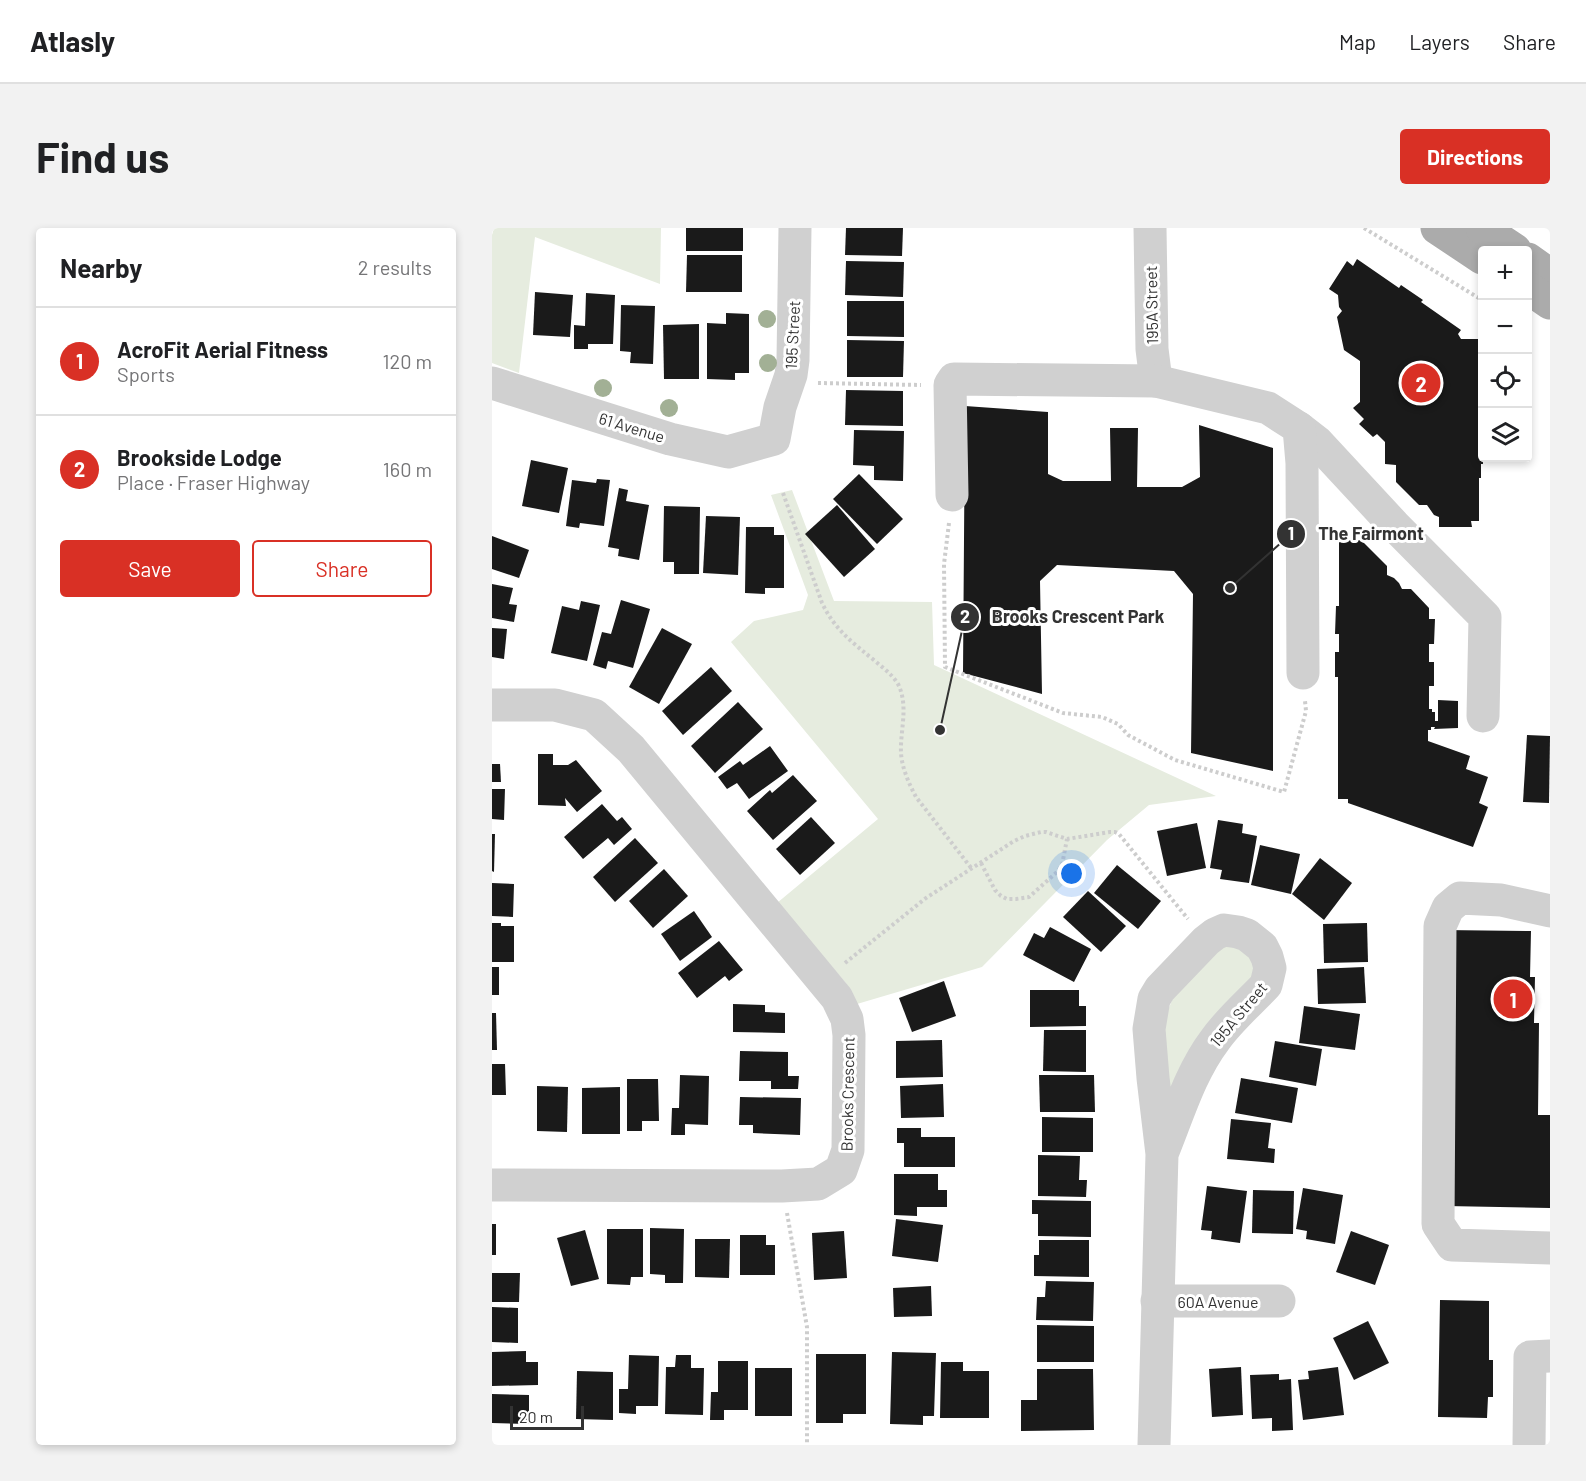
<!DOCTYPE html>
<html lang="en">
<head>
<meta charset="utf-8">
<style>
  :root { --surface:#fff; --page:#f2f2f2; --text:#202124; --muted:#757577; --line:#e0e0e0; --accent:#d93025 }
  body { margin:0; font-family:Barlow,sans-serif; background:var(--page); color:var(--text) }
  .controls { position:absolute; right:18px; top:18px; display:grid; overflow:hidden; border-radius:6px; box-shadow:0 3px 9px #0003 }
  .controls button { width:54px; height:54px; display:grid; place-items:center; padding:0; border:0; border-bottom:2px solid var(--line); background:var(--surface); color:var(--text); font:30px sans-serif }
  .scale { position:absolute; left:18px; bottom:15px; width:74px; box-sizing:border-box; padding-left:6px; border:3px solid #333; border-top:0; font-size:16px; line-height:21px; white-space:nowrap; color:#333; -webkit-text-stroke:4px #fff; paint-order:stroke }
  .you { position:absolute; left:580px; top:646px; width:21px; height:21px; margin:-15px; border:4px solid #fff; border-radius:50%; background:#1a73e8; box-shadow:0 0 0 9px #1a73e833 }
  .badge { display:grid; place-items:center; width:39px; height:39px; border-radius:50%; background:var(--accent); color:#fff; font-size:20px; font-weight:700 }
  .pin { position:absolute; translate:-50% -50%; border:3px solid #fff; box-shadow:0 2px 6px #0006 }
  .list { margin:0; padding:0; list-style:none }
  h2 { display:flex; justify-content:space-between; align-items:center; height:78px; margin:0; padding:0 24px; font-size:26px }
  h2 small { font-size:20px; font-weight:400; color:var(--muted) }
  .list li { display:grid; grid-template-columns:39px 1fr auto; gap:18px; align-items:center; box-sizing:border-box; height:108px; padding:0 24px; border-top:2px solid var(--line) }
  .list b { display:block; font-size:22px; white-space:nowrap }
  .list p { margin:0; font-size:20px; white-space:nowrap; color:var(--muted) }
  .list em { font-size:20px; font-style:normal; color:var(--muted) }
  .actions { display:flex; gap:12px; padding:18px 24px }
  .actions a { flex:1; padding:14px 0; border:2px solid var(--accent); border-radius:6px; text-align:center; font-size:21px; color:var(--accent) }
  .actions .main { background:var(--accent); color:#fff }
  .icon { flex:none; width:33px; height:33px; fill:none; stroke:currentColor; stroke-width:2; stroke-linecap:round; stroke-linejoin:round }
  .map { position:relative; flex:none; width:1058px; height:1217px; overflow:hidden; border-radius:6px }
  header { display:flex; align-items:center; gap:36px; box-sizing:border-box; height:84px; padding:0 30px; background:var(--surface); border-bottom:2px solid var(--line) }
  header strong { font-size:28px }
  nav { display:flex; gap:33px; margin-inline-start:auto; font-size:21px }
  .intro { display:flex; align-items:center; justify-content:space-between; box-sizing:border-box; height:144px; padding:0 36px }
  h1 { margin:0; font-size:42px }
  .button { padding:15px 27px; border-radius:6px; background:var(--accent); color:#fff; font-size:21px; font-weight:700 }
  main { display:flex; gap:36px; padding:0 36px }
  aside { flex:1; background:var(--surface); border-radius:6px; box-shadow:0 3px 9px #0003 }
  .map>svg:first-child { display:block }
  .green { fill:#e6ecdf }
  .building { fill:#1a1a1a }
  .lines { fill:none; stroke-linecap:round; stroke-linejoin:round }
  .path { stroke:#cdcdcd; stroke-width:4; stroke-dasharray:3 3; stroke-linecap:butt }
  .minor { stroke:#d0d0d0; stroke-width:33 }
  .major { stroke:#ababab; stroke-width:33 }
  .tree { fill:#a2b095 }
  .labels { text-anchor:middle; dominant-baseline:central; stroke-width:6; stroke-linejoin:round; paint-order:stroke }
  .street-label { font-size:16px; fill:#333; stroke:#fff }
  .leader { fill:none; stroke:#333; stroke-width:2 }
  .callout-dot { fill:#333; stroke:#fff; stroke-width:2 }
  .mark-label { font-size:18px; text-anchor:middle; font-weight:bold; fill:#fff }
  .callout-label { font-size:18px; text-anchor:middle; font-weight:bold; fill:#333; stroke:#fff; stroke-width:6; stroke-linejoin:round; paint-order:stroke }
</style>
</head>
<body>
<header>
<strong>Atlasly</strong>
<nav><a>Map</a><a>Layers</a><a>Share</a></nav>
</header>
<div class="intro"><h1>Find us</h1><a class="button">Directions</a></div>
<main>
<aside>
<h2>Nearby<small>2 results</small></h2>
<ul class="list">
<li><span class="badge">1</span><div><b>AcroFit Aerial Fitness</b><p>Sports</p></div><em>120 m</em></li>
<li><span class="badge">2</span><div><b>Brookside Lodge</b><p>Place · Fraser Highway</p></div><em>160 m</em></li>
</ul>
<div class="actions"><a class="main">Save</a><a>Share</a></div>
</aside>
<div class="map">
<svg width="1058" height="1217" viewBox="0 0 1058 1217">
  <rect width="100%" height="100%" fill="#fff"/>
  <g class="green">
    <polygon points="2,0 169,0 168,56 43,9 27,145 0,135 0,7"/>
    <polygon points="300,262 342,373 440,374 442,437 724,568 657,577 615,612 490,739 365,776 360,764 353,754 285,675 386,591 239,414 262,393 311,382 316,367 279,267"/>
    <polygon points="736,717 757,722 767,740 676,881 672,792 683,765 724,720"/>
  </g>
  <g class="building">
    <rect x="194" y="0" width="57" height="23"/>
    <polygon points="354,0 411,0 410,28 353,27"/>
    <polygon points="195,27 250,27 250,64 194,64"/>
    <polygon points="865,31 907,60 909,57 931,72 929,74 969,102 966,106 969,111 987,111 987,135 990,135 990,182 987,182 987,198 989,198 989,211 990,211 991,236 989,236 989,250 987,250 987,293 979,293 980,299 947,299 947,289 942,287 935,277 927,277 904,254 904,237 893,236 893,214 885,206 881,209 867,196 872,191 861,180 868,174 868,133 852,122 845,89 850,83 847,79 846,67 837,61 855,33 861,38"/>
    <polygon points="354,33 412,34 411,69 353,67"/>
    <polygon points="43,64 81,67 78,109 41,107"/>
    <polygon points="94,65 123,67 121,116 96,116 96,121 82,121 82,97 93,98"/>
    <polygon points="355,73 412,73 412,109 355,108"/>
    <polygon points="129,77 163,78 161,136 138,135 139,124 128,123"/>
    <polygon points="234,85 257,86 257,145 243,145 243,152 215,151 215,95 234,96"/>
    <polygon points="207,96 207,151 172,151 171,97"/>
    <polygon points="355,112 412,113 411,149 355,149"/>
    <polygon points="354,162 411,163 411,198 353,197"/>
    <polygon points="473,178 556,184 556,246 571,253 619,253 618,200 646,200 645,259 690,259 708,249 707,197 781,220 781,543 699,525 701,366 682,343 565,337 548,353 550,466 471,445"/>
    <polygon points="362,202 412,203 411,253 382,252 382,238 361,237"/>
    <polygon points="39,232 76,240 67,285 30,278"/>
    <polygon points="367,246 411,291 385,316 341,271"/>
    <polygon points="105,251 118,252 112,298 88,295 87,300 74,298 80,252 104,255"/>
    <polygon points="127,260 136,262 134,273 157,277 147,332 126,328 127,321 116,319"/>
    <polygon points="345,277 383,321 352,349 313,306"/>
    <polygon points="172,278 208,279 207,346 182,346 182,334 171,334"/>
    <polygon points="214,288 248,289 246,347 211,345"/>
    <polygon points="254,299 282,299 282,307 292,307 292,360 273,360 273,366 253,365"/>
    <polygon points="0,308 37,322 27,350 0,341"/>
    <polygon points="847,312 869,312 895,338 895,347 902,350 907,355 910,361 919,361 937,380 937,391 943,391 942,416 937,416 937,434 942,434 942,458 937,458 937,481 940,481 940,484 943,484 943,493 946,493 946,472 966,473 966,500 942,501 943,499 939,499 939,502 936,502 936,513 978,528 974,541 996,549 987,575 996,579 981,619 856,575 856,571 846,571 846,449 843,449 843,424 847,424 847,406 843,406 844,378 847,378"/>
    <polygon points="0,356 21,360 17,376 25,377 22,394 0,390"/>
    <polygon points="129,372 158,381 141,440 116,433 114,441 101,437 110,404 119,406"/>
    <polygon points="89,373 108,377 95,433 59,425 70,378 87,382"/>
    <polygon points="0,400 15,401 12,431 0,429"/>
    <polygon points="170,400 200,416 167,476 137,459"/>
    <polygon points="219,439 240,463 191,507 170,483"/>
    <polygon points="246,474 271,501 223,545 199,518"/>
    <polygon points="1035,507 1058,508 1057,575 1031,574"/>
    <polygon points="278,518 296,543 257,571 245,555 235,561 226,549 248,533 251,537"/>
    <polygon points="46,526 61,526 61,537 76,537 84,532 110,563 85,584 73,570 74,578 46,577"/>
    <polygon points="0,536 8,536 9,554 0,554"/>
    <polygon points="301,547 325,573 281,612 255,583 278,562 280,565"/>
    <polygon points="0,561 13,561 12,592 0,591"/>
    <polygon points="110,576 125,593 130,589 140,601 122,617 116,610 91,631 72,609"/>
    <polygon points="319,589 343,615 308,647 284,621"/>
    <polygon points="726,592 751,596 750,605 765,608 757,655 728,651 730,642 718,640"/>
    <polygon points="705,595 714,640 675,648 665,603"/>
    <polygon points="0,606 3,606 2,644 0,643"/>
    <polygon points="143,610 166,635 123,674 101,649"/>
    <polygon points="768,617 808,626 799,666 759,657"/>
    <polygon points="828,630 860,655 832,692 800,666"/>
    <polygon points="625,637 669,673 646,701 602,665"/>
    <polygon points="172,641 196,668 161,700 137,673"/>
    <polygon points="0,655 22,656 21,689 0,688"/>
    <polygon points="596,663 634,698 609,724 571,689"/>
    <polygon points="202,683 220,709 188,733 169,706"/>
    <polygon points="0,695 9,695 9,698 22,698 22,734 0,734"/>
    <polygon points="875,695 876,734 832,735 831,696"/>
    <polygon points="558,699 599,721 582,754 531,727 542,705 552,710"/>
    <polygon points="951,702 1039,703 1038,749 1043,749 1042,795 1047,795 1046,887 1058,887 1058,980 954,978"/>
    <polygon points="227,713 251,742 237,753 233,748 205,770 186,745"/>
    <rect x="0" y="739" width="7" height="28"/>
    <polygon points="872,739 874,775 826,776 825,741"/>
    <polygon points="452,753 464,788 420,804 407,770"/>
    <polygon points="538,762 587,762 587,778 594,778 594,798 538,799"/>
    <polygon points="241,776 273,777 273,784 293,785 293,805 241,804"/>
    <polygon points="812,778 868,786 863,822 807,815"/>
    <polygon points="0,785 4,785 5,822 0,822"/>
    <polygon points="552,802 594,802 594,844 551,843"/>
    <polygon points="450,812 451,849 404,850 404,813"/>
    <polygon points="783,813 830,821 824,858 777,849"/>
    <polygon points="248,823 296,824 296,848 307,848 306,861 279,861 279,853 247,853"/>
    <polygon points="0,836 13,836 14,867 0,867"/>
    <polygon points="188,847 217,848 216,897 193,896 193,907 179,907 180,880 187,880"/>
    <polygon points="547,847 602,847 603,884 548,884"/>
    <polygon points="749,850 806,860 800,895 743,885"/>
    <polygon points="135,851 166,851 167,893 150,893 150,903 135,903"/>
    <polygon points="451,856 452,889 409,890 408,858"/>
    <polygon points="45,858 76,859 75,904 45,903"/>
    <polygon points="128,859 128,906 90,906 90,860"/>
    <polygon points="248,869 309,870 308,907 261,905 261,897 247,897"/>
    <polygon points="550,889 601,890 601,924 550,924"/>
    <polygon points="739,891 779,895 776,920 783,921 782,935 735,931"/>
    <polygon points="405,900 429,900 429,909 463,909 463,939 412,939 412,915 405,915"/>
    <polygon points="546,927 588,928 587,952 595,952 594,969 546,968"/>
    <polygon points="402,946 446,946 446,962 455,962 455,979 425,979 425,988 402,987"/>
    <polygon points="715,958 755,963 748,1015 719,1011 720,1003 709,1002"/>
    <polygon points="811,960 851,967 843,1016 814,1011 815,1003 804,1001"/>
    <polygon points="761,962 802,963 801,1006 760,1005"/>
    <polygon points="540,972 599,973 599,1009 546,1008 546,986 540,986"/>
    <polygon points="404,991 451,997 446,1034 400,1028"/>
    <rect x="0" y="996" width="4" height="31"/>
    <polygon points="158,1000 192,1001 191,1055 173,1055 173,1047 158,1046"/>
    <polygon points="115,1001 151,1001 151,1049 139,1049 138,1057 115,1056"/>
    <polygon points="93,1002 107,1051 79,1058 65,1010"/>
    <polygon points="352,1003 355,1050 322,1052 320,1005"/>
    <polygon points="859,1003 897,1017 883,1057 844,1044"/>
    <polygon points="248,1007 274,1007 274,1017 283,1017 283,1047 248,1047"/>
    <polygon points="203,1011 238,1011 237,1050 203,1049"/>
    <polygon points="547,1012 597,1012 597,1049 542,1048 542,1027 547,1027"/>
    <polygon points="0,1045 28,1045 27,1074 0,1074"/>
    <polygon points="554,1053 602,1054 601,1093 544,1092 545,1069 553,1069"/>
    <polygon points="439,1058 440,1088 402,1089 401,1060"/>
    <polygon points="948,1072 997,1073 997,1132 1001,1132 1001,1169 996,1169 995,1190 946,1189"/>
    <polygon points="0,1079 26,1080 26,1115 0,1114"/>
    <polygon points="876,1093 897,1135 862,1152 841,1110"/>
    <polygon points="545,1097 602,1098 602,1134 545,1134"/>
    <polygon points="34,1123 34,1134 46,1134 46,1157 0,1158 0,1124"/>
    <polygon points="400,1124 444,1125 442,1188 431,1188 431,1197 398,1196"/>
    <polygon points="324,1126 374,1126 374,1186 351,1186 351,1195 324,1195"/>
    <polygon points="137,1127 167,1128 166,1178 144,1178 144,1186 127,1185 127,1161 136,1161"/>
    <polygon points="184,1127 199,1127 199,1140 212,1140 211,1187 173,1186 174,1139 183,1139"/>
    <polygon points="226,1133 256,1133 256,1182 232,1182 232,1192 218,1192 219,1164 226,1164"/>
    <polygon points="449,1134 471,1134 471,1143 497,1143 497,1190 448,1190"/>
    <polygon points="749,1139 751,1187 720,1189 717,1141"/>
    <polygon points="846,1139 852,1187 811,1192 806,1152 817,1151 816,1143"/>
    <rect x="263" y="1140" width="37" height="48"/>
    <polygon points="545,1141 601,1141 602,1202 529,1203 529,1172 545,1172"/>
    <polygon points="85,1143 121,1144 121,1192 84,1191"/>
    <polygon points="787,1146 787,1152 799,1151 801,1202 780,1203 780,1190 760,1191 758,1147"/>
    <polygon points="0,1166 37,1167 37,1196 0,1195"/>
  </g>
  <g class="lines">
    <g class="path">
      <polyline points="872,0 990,72"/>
      <polyline points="326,155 429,157"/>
      <path d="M 291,265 L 330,375 C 343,402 360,414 383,433 C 391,440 400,446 406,456 C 417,478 408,502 409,525 C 410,540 417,556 424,569 L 480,641"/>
      <polyline points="457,295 452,336 453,439 571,485 610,489 626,496 636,507 683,532 792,564 814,483 813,473"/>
      <polyline points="489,635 503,662 509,668 515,671 524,671 537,669 566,643 570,637 575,611"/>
      <polyline points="353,735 434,670 522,613 533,608 549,604 554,604 575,611 618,604 623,604 627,606 696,691"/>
      <polyline points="295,985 315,1099 315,1217"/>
    </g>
    <g class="minor">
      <polyline points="658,0 660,121 664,153"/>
      <polyline points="0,155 178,211 236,224 282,211 288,179 299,147 301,132 303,0"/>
      <polyline points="807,200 825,214 902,297 993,389 991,488"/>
      <polyline points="460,267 458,157 462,151 664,153 776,180 807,200 810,235 811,445"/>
      <polyline points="0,477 63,477 102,487 139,521 345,770 355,791 357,807 356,922 349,942 326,956 290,958 0,957"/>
      <polyline points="1058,683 1009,672 968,670 956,680 948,698 946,996 960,1017 1058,1020"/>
      <polyline points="665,1073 787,1073"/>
      <path d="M 662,1217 L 670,926 L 661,850 L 657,801 L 662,771 L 668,761 L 714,713 L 723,706 L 732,702 L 746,704 L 755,707 L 770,719 L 775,729 L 778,740 L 774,757 C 757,775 737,792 723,812 C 698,845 686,887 670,926"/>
      <polyline points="1037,1217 1038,1129 1058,1128"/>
    </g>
    <g class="major">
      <polyline points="945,0 990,30"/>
      <polyline points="990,0 1023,22"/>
      <polyline points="1036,31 1058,47"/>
      <polyline points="1036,60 1058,75"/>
    </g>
  </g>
  <g class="tree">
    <circle cx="275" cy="91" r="9"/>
    <circle cx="276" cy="135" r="9"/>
    <circle cx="111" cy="160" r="9"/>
    <circle cx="177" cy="180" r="9"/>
  </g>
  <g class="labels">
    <g class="street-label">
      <text transform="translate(659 77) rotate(-91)">195A Street</text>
      <text transform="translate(300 107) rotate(-87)">195 Street</text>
      <text transform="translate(140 199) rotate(17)">61 Avenue</text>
      <text transform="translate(746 786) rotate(-50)">195A Street</text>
      <text transform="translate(355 866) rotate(-89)">Brooks Crescent</text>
      <text x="726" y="1073">60A Avenue</text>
    </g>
  </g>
  <path class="leader" d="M738 360L799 306M448 502L473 389"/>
  <g class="callout-dot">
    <circle cx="738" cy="360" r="6"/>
    <circle cx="448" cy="502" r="6"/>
    <circle cx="799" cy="306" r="15"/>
    <circle cx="473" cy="389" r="15"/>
  </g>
  <g class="mark-label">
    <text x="799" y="312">1</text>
    <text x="473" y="395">2</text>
  </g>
  <g class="callout-label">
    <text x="879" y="312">The Fairmont</text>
    <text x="586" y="395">Brooks Crescent Park</text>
  </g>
</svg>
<div class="controls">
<button>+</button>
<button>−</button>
<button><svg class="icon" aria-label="locate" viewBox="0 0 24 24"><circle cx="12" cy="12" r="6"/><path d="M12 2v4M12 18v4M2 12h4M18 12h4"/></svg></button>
<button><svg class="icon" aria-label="layers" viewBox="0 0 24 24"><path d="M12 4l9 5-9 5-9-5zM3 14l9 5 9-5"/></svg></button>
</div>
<div class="scale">20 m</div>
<div class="you"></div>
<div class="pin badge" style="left:1021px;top:771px">1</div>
<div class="pin badge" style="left:929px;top:155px">2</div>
</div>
</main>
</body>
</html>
